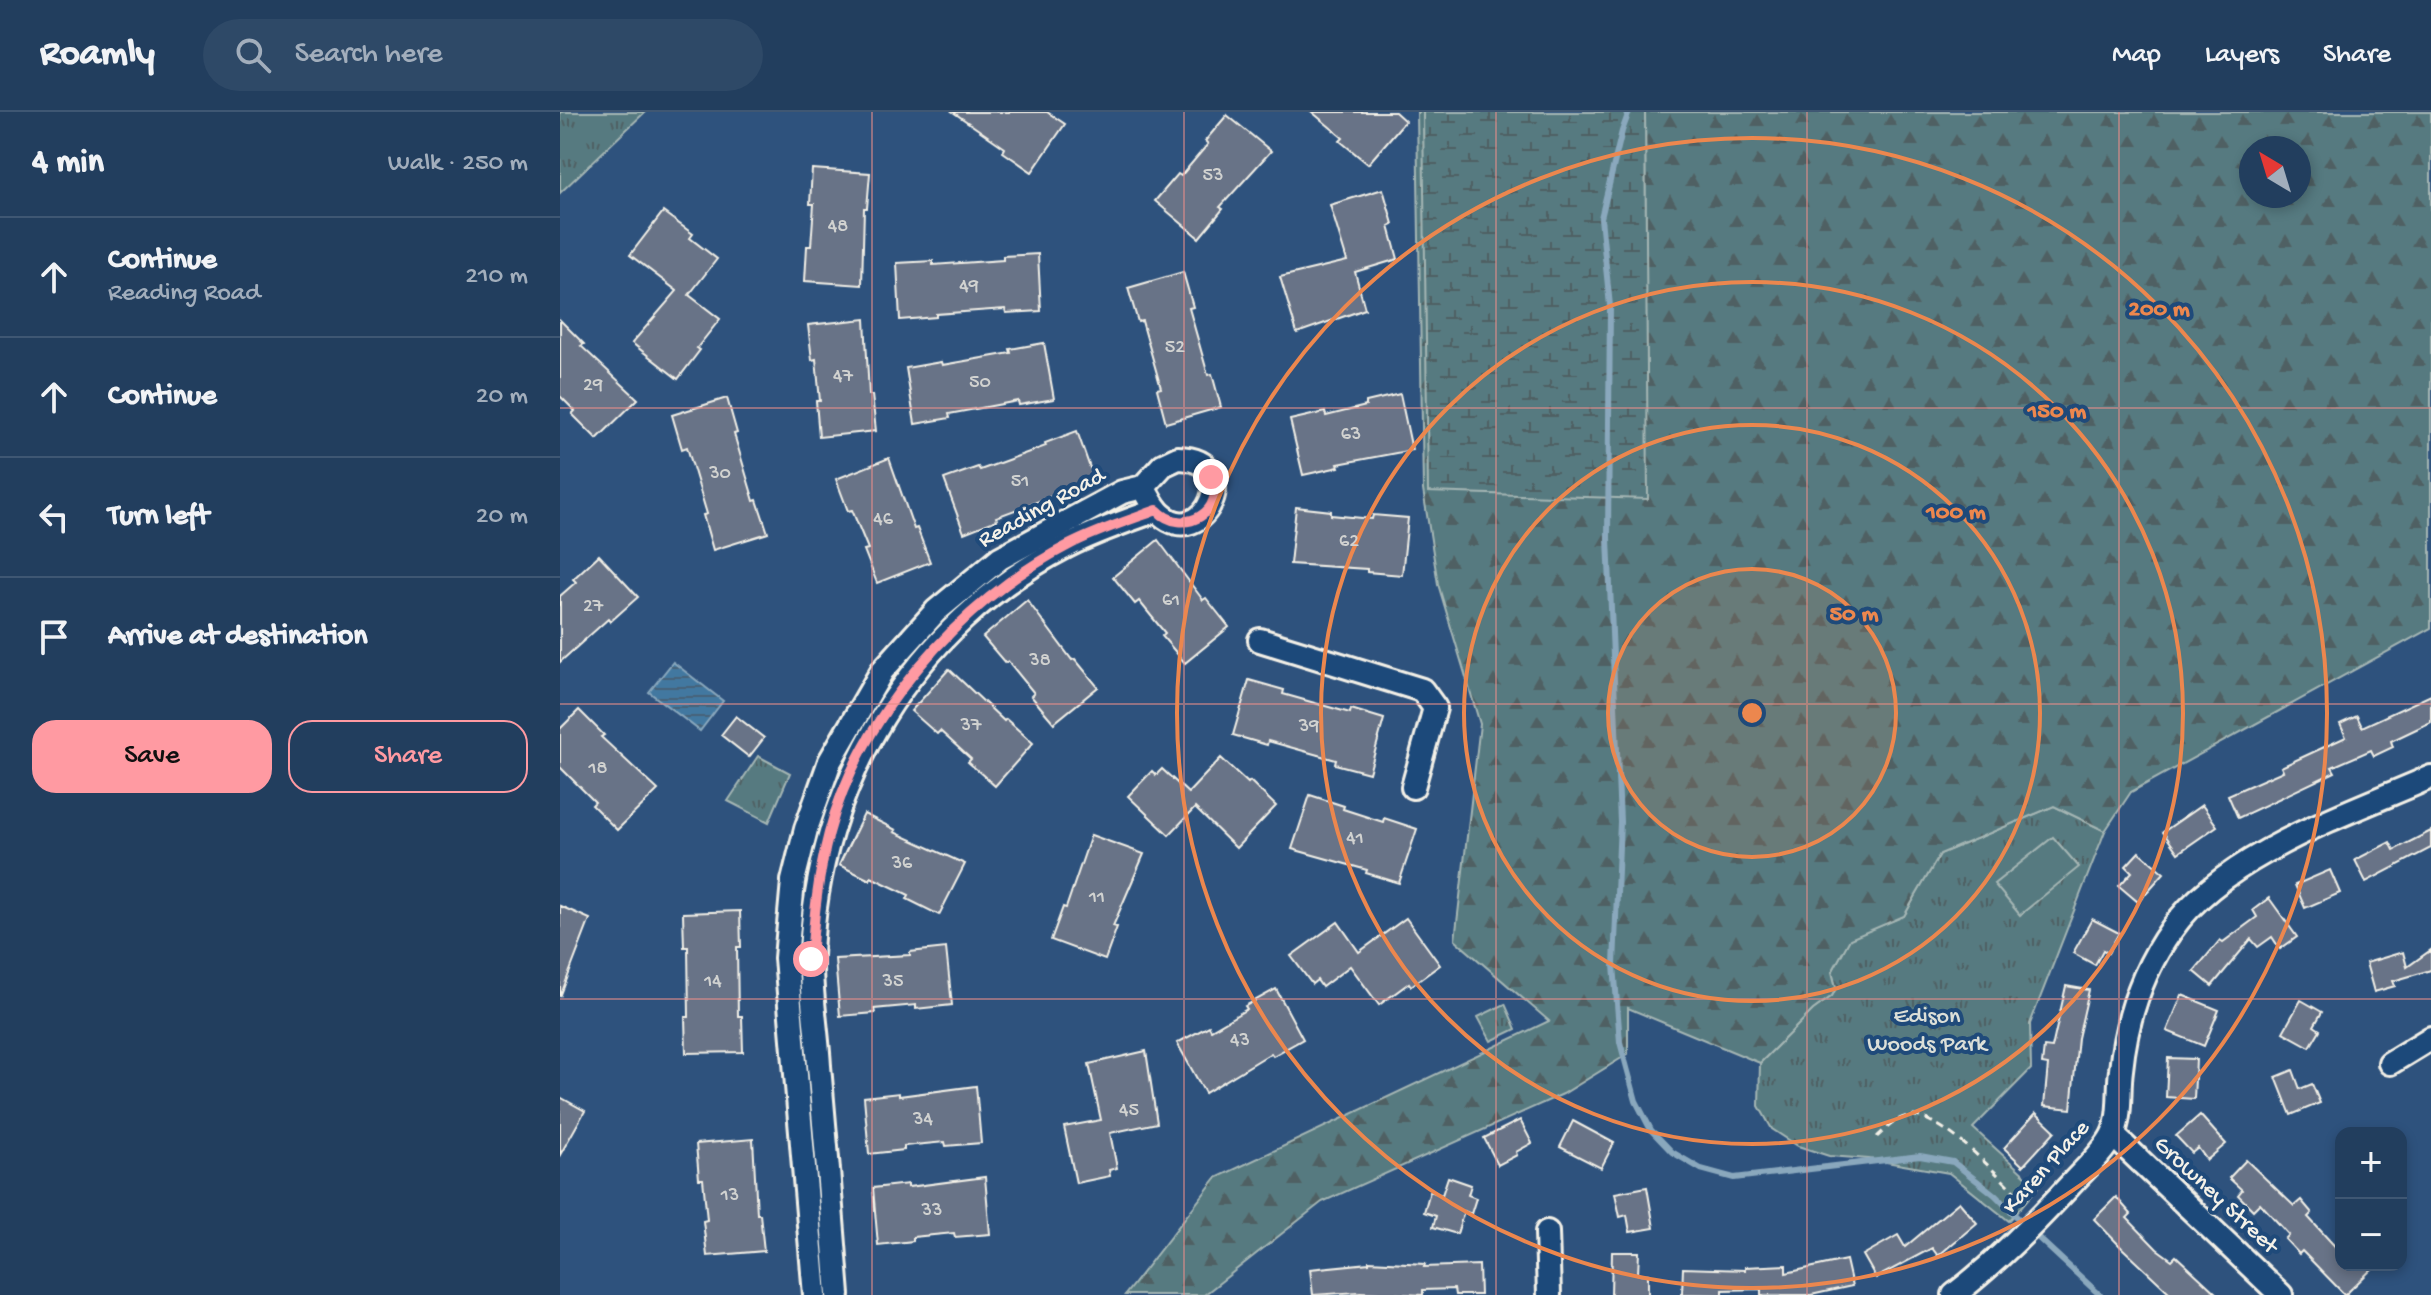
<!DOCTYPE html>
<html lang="en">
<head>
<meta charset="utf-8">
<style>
  :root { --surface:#223e5e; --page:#2e4967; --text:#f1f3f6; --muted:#a2aebc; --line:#3f5773; --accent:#ff9aa2 }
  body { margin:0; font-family:"Gochi Hand",sans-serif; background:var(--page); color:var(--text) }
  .controls { position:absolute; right:24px; bottom:24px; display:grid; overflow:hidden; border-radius:16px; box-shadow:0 4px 12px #0003 }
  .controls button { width:72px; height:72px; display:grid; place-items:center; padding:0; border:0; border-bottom:2px solid var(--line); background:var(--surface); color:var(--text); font:40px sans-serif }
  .compass { position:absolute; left:1679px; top:24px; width:72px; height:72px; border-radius:50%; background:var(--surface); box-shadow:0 4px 12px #0003; rotate:322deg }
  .stop { position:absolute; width:24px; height:24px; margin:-18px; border:6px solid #ff9aa2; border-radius:50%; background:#fff }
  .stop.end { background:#ff9aa2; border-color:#fff; box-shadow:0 2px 8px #0008 }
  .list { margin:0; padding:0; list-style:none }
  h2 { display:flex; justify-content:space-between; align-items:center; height:104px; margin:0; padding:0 32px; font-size:34px }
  h2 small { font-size:26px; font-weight:400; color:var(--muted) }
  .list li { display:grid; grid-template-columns:52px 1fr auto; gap:24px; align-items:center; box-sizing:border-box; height:120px; padding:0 32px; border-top:2px solid var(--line) }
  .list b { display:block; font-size:30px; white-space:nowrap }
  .list p { margin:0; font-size:26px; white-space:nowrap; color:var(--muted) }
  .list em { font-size:26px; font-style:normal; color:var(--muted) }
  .actions { display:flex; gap:16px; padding:24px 32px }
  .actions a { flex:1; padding:18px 0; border:2px solid var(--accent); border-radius:24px; text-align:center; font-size:28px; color:var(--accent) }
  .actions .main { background:var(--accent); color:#111 }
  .icon { flex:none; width:44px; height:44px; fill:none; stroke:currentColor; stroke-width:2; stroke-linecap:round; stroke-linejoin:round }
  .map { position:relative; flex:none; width:1871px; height:1183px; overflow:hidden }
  header { display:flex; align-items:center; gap:48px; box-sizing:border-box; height:112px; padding:0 40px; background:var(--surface); border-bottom:2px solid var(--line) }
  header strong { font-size:38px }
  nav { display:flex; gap:44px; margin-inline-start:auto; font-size:28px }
  .search { width:560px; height:72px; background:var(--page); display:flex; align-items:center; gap:20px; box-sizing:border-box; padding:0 28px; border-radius:44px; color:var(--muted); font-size:30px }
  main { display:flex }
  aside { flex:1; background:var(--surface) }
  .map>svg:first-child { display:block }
  .grass { fill:url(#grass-tufts); stroke:#a5b6b4; stroke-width:2 }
  .forest { fill:url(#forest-firs); stroke:#a5b6b4; stroke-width:2; fill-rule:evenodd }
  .wetland { fill:url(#wetland-marsh); stroke:#a5b6b4; stroke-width:2 }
  .pitch { fill:#567a80; stroke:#a5b6b4; stroke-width:2 }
  .water { fill:url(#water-rules); stroke:#8aa8bd; stroke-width:2 }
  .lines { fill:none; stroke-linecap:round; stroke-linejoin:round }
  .stream { stroke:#8aa8bd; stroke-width:6 }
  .building { fill:#687387; stroke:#f4f1e8; stroke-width:2 }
  .minor-casing { stroke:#f4f1e8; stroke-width:28 }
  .path { stroke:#f4f1e8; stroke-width:3; stroke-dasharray:8 6; stroke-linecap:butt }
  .minor { stroke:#1f4a7a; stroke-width:22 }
  .route { stroke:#ff9aa2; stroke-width:10 }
  .grid { fill:none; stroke:#e58c88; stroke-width:2; stroke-opacity:0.55 }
  .ring { fill:none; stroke:#ec874e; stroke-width:4 }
  .labels { text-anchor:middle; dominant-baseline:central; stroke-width:8; stroke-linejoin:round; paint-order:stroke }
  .number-label { font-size:20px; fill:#d1d2d0 }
  .street-label { font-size:24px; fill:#f4f1e8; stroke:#1f4a7a }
  .park-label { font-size:24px; fill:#dcdfd8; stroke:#1f4a7a }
  .centre { fill:#ec874e; stroke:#1f4a7a; stroke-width:4 }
  .ring-label { font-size:24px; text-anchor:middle; font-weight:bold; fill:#ec874e; stroke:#1f4a7a; stroke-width:8; stroke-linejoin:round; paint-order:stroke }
</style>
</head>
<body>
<header>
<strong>Roamly</strong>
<div class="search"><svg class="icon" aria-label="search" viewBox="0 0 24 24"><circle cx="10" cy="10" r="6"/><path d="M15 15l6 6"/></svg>Search here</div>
<nav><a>Map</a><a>Layers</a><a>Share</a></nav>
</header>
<main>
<aside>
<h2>4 min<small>Walk · 250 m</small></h2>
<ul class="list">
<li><svg class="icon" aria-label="ahead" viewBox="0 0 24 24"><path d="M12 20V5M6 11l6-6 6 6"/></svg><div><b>Continue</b><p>Reading Road</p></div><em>210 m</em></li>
<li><svg class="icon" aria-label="ahead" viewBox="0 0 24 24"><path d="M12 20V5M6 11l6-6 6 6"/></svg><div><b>Continue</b></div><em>20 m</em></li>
<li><svg class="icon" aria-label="left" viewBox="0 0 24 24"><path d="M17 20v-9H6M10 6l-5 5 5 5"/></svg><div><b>Turn left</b></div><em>20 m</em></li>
<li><svg class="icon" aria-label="arrive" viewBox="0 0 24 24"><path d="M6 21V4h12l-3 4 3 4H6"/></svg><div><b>Arrive at destination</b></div></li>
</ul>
<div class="actions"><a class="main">Save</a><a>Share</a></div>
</aside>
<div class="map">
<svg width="1871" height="1183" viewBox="0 0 1871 1183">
  <defs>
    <pattern id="grass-tufts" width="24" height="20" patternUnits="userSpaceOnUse" patternTransform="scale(2)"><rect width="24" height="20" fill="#567a80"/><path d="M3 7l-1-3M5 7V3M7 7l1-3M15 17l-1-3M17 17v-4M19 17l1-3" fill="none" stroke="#506163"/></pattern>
    <pattern id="forest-firs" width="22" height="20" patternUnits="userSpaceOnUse" patternTransform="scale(2)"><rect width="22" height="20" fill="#567a80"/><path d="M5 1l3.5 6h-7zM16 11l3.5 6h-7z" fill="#506163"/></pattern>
    <pattern id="wetland-marsh" width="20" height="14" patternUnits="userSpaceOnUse" patternTransform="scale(2)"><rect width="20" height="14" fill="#567a80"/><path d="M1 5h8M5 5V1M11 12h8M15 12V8" fill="none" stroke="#506163"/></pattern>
    <pattern id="water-rules" width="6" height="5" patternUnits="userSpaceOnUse" patternTransform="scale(2)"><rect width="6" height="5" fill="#4378a0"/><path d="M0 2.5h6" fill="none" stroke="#466278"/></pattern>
  </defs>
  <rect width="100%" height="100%" fill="#2e527d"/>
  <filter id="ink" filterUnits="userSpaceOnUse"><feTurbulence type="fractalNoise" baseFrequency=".0125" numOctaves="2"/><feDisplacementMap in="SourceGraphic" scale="16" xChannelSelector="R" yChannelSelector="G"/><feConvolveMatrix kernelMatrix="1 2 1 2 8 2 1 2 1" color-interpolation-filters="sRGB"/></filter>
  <g filter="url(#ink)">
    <g class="grass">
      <polygon points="0,0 85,0 0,81"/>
      <polygon points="198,644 230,661 209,710 168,689"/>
      <polygon points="1494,694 1545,719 1470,912 1471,957 1413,1016 1478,1075 1449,1109 1389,1061 1309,1047 1269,1044 1238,1034 1212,1017 1199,994 1200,951 1253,898 1272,884 1276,876 1272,860 1290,826 1344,804 1380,742"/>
      <polygon points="945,892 956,917 931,929 918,905"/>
    </g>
    <path class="forest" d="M 857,0 L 863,0 L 866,122 L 1087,387 L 1085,0 L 1871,0 L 1871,516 L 1571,680 L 1545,719 L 1494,694 L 1380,742 L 1344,804 L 1290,827 L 1272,860 L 1276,876 L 1272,884 L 1253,898 L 1200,951 L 1068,896 L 1068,942 L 1003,982 L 762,1090 L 644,1183 L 565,1183 L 656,1066 L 989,909 L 895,828 L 920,612 L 878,472 L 863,378 ZM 1691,36 L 1739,36 L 1739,84 L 1691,84 Z"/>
    <polygon class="wetland" points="863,0 1085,0 1088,387 868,380"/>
    <polygon class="pitch" points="1493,725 1519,755 1460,803 1434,772"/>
    <polygon class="water" points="113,550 163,589 140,619 89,580"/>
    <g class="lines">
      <g class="stream">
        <polyline points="1069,0 1062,19 1041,106 1050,194 1048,426 1060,710 1054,853 1060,930 1076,989 1091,1018 1112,1040 1141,1057 1174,1066 1360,1044 1393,1050 1435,1083 1464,1112"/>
        <polyline points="1472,1120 1540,1183"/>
      </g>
    </g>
    <g class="building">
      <polygon points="393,0 487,0 505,12 472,60 443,40 445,36"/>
      <polygon points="752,0 835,0 845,9 808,52 780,29 783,26"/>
      <polygon points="667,3 711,39 660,95 663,97 639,126 595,89 618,62 621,64 648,32 645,29"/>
      <polygon points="252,57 310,61 307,96 304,96 302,173 245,169 247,134 251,134 254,92 250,92"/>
      <polygon points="823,77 833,112 829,114 838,147 795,160 805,197 737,221 720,165 787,149 770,93"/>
      <polygon points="103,100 133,122 130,126 157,147 129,183 160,207 137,236 140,238 118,267 72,231 117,179 70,143"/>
      <polygon points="478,142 481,199 446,201 445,197 376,202 376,205 340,208 337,151 373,149 373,153 443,148 443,144"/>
      <polygon points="623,160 633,195 629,196 648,263 652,262 661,295 606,311 597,277 601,276 582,209 578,210 568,176"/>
      <polygon points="305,207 309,283 312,283 316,319 259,325 256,289 260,289 256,247 252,248 248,213"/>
      <polygon points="0,208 24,232 21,234 78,287 37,327 12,302 15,299 0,284"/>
      <polygon points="484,231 494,287 459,293 458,289 389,302 390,306 355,312 346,256 381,250 382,253 451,241 450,237"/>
      <polygon points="840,282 852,338 778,352 779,355 743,363 730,308 765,300 766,304 806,294 806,290"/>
      <polygon points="167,286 177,321 174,322 194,389 197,388 208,421 153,438 143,403 147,402 127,335 122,337 112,303"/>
      <polygon points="517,319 536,373 503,385 501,381 436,405 437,408 404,421 384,367 418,355 420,358 486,334 485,331"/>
      <polygon points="329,346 354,417 357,416 370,450 317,471 304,438 308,437 292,398 288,399 276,367"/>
      <polygon points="736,395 771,399 771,403 812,407 813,403 848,406 842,463 807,460 807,457 730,452"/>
      <polygon points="598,428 643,488 646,486 669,515 625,551 602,524 605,521 579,489 575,492 553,465"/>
      <polygon points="39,443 78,485 50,510 48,507 0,550 0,484 16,470 13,467"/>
      <polygon points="467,488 512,548 515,547 538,575 494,611 471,584 474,581 448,549 445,551 423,525"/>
      <polygon points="389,557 444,609 446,607 473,631 435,674 408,650 411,647 380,619 377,622 351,599"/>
      <polygon points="689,568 724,578 723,582 790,601 791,597 824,607 809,661 775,652 776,648 708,629 707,633 673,623"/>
      <polygon points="1871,583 1871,610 1831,629 1833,635 1814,644 1811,638 1772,655 1775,660 1678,706 1668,683 1723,659 1721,655 1786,625 1780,612 1797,604 1802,615"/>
      <polygon points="19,598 44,623 41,625 98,678 57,718 32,693 35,690 0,655 0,617"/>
      <polygon points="176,604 204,626 189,645 161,623"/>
      <polygon points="661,646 688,671 690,669 716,694 676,736 635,696 609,723 568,684 592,659 596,663 602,657 628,681"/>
      <polygon points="750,683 784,694 783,697 823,710 824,706 857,717 839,771 806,761 807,758 732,737"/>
      <polygon points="1642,693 1657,714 1618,741 1603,720"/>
      <polygon points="304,702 336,718 334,720 405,752 379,803 347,787 349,783 311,765 310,768 279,753"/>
      <polygon points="1871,719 1871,736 1806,770 1795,748 1830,730 1834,738"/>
      <polygon points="531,723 584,742 553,814 557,815 545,848 491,828 503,795 506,796"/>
      <polygon points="1579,740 1604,761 1578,790 1559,774 1572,760 1566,754"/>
      <polygon points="1770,758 1780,781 1745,796 1735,773"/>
      <polygon points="1709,786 1737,825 1720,837 1712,825 1698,835 1691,827 1652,874 1634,859 1660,828 1663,830 1697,805 1693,798"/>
      <polygon points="0,794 30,807 0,885"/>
      <polygon points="180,799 181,835 177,835 178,904 182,904 183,940 126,941 125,905 129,905 128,835 124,835 123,801"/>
      <polygon points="846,806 880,853 851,874 849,871 819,893 790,854 762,875 757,868 752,872 731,844 778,810 799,840"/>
      <polygon points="1532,807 1559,821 1548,841 1543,838 1535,853 1513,841"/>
      <polygon points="386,836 392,893 356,897 356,893 314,897 315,901 280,904 275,847 350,843 350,840"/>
      <polygon points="1871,838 1871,858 1833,869 1835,874 1814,880 1806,851 1843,840 1847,855"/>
      <polygon points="1506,874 1529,878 1518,926 1511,997 1484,994 1488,953 1482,952 1484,935 1492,936"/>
      <polygon points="716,877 743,927 713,944 711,941 645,981 617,931 649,914 651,918 687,897 685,894"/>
      <polygon points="1622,883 1659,898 1644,934 1607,919"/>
      <polygon points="1741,888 1762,900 1754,914 1760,918 1750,935 1723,920"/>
      <polygon points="586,939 597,1011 550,1021 557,1056 549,1058 550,1064 516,1071 504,1015 541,1008 529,952"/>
      <polygon points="1608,946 1636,947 1634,987 1606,985"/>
      <polygon points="1733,958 1740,977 1752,972 1760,991 1731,1003 1716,965"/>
      <polygon points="416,974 421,1031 386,1034 385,1030 344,1034 344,1038 309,1042 304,985 339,981 339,984"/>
      <polygon points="0,985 25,999 0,1043"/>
      <polygon points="1476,1001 1495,1019 1463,1054 1444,1036"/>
      <polygon points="1640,1003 1666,1032 1647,1048 1638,1036 1632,1041 1616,1024"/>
      <polygon points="960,1008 972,1031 956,1040 957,1043 938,1053 924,1026"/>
      <polygon points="1013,1009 1054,1031 1041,1056 1000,1035"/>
      <polygon points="193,1027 197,1102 200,1102 204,1139 147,1144 143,1109 147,1108 143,1067 139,1067 136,1032"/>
      <polygon points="1686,1048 1734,1094 1741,1088 1752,1101 1748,1105 1781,1141 1781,1153 1816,1153 1785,1183 1742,1139 1739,1142 1725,1127 1729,1123 1700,1091 1693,1098 1678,1083 1682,1078 1669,1066"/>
      <polygon points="425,1065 430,1122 395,1125 394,1121 353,1125 353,1129 318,1133 313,1076 348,1072 348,1075"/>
      <polygon points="888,1065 911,1073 908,1083 916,1086 911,1102 904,1099 897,1122 873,1115 876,1104 864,1100 870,1079 882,1083"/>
      <polygon points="1087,1075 1094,1116 1070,1120 1067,1103 1060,1105 1055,1081"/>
      <polygon points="1556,1085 1571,1102 1567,1106 1597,1137 1612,1148 1616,1144 1658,1183 1612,1183 1562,1136 1534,1107"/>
      <polygon points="1399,1090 1417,1111 1378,1144 1372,1136 1316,1166 1303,1143 1338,1123 1345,1135"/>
      <polygon points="1052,1140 1079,1140 1078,1162 1088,1162 1088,1183 1051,1183"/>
      <polygon points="1286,1148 1292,1174 1251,1183 1201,1183 1201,1177 1163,1178 1163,1183 1122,1182 1123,1156 1185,1158 1185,1155 1226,1153 1226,1161"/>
      <polygon points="809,1149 865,1152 864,1155 919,1153 920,1183 895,1183 894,1177 863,1178 863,1183 800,1180 753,1183 750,1157 809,1151"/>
    </g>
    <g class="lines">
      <defs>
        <g id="minor">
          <path d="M 618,346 C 687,347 643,441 601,402 C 593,395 589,384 583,375 L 603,353 Z"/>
          <polyline points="700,528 862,578 875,596 853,675"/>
          <polyline points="1830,951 1871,926"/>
          <polyline points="1553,1023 1721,1183"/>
          <polyline points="987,1120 989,1183"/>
          <polyline points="255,1183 226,846 233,769 246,717 270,649 322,559 376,499 440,446 562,380 583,375"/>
          <path d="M 278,1183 C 272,1107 266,1030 259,954 C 257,918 250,881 251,845 C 256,673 353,513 507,434 C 536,419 567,409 597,398"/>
          <path d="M 1394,1183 C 1438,1149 1475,1111 1513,1070 C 1526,1056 1543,1041 1552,1024 C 1562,1005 1558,979 1561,958 C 1566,908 1582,859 1612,817 C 1665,742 1789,701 1871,665"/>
        </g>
      </defs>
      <use href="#minor" class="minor-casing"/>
      <path class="path" d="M 1317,1025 C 1326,1017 1336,1006 1348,1004 C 1381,1000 1440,1066 1463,1088"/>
      <use href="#minor" class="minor"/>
    </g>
  </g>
  <g class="lines" filter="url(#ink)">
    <path class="route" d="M 251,847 C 254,804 258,763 269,721 C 300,604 400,489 507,434 C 535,419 567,409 597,398 C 623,426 668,398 651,365"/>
  </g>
  <path class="grid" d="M 312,0 L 312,1183M 624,0 L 624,1183M 936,0 L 936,1183M 1247,0 L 1247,1183M 1559,0 L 1559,1183M 0,296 L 1871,296M 0,592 L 1871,592M 0,887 L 1871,887"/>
  <circle cx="1192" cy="601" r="144" fill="#ec874e" fill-opacity=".12"/>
  <g class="ring">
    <circle cx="1192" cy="601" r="144"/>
    <circle cx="1192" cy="601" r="288"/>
    <circle cx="1192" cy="601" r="431"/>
    <circle cx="1192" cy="601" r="575"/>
  </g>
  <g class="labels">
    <g class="number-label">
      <text x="653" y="64">53</text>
      <text x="278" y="115">48</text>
      <text x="409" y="175">49</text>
      <text x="615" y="236">52</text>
      <text x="283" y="265">47</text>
      <text x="420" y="271">50</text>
      <text x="33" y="274">29</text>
      <text x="791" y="323">63</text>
      <text x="160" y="362">30</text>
      <text x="460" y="370">51</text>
      <text x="323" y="408">46</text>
      <text x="789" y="430">62</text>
      <text x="611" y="489">61</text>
      <text x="33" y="495">27</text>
      <text x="480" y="549">38</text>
      <text x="411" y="614">37</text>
      <text x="749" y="615">39</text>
      <text x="38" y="657">18</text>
      <text x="795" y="727">41</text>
      <text x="342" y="752">36</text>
      <text x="537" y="786">11</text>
      <text x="153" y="870">14</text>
      <text x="333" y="870">35</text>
      <text x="680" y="929">43</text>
      <text x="569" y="999">45</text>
      <text x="363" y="1008">34</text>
      <text x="170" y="1084">13</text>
      <text x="372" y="1099">33</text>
    </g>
    <g class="street-label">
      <text transform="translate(482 397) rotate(-29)">Reading Road</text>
      <text transform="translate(1487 1056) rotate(-48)">Karen Place</text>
      <text transform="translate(1655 1084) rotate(43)">Growney Street</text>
    </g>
    <g class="park-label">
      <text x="1367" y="905">Edison<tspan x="1367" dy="28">Woods Park</tspan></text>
    </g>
  </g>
  <circle cx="1192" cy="601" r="12" class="centre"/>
  <g class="ring-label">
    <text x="1599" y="203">200 m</text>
    <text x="1497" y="305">150 m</text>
    <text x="1396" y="406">100 m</text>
    <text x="1294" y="508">50 m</text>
  </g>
</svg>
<div class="controls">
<button>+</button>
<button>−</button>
</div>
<svg class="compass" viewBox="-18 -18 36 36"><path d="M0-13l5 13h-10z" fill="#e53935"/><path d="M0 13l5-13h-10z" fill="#a2aebc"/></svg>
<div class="stop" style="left:251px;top:847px"></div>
<div class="stop end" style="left:651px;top:365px"></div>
</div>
</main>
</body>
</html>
